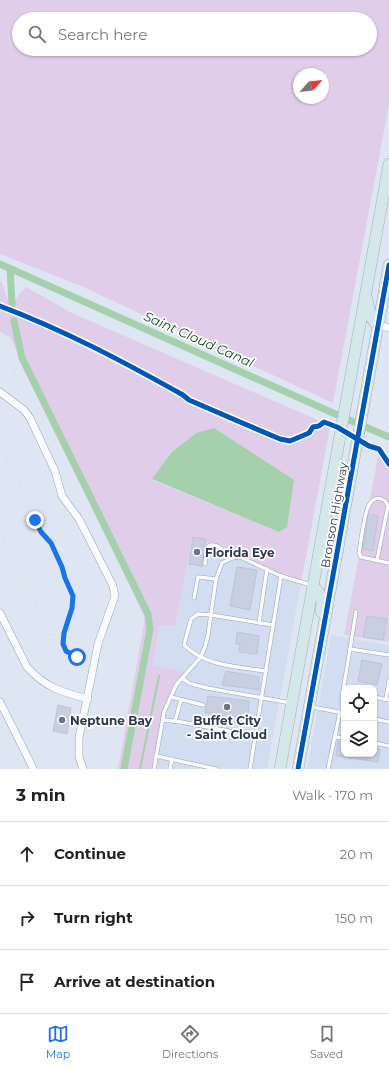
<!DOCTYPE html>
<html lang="en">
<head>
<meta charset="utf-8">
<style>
  :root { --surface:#fff; --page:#f6f6f6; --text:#222; --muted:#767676; --line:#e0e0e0; --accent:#1a73e8 }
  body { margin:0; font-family:Montserrat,sans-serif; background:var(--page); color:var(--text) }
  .controls { position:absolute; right:12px; bottom:12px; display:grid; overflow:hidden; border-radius:8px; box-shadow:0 1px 3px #0004 }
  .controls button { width:36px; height:36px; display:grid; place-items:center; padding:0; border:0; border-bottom:1px solid var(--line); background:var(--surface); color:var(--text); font:20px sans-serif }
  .compass { position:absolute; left:293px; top:68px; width:36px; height:36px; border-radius:50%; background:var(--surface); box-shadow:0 1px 3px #0004; rotate:63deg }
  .stop { position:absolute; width:12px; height:12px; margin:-9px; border:3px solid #1a73e8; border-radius:50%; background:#fff }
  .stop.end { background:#1a73e8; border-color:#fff; box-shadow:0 1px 4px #0008 }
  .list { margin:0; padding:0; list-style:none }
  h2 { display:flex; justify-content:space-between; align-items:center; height:52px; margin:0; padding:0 16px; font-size:17px }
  h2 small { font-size:13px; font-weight:400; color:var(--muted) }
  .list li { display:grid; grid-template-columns:26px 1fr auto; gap:12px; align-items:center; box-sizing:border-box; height:64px; padding:0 16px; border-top:1px solid var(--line) }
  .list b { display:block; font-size:15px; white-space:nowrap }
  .list em { font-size:13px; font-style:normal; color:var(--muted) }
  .icon { flex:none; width:22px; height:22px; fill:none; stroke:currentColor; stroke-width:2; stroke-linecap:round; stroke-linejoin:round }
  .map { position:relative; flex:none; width:389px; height:769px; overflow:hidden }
  .search { position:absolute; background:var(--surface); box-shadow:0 1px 3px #0004; left:12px; right:12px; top:12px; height:44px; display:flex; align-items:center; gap:10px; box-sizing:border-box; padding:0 14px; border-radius:22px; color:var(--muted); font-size:15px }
  .sheet { height:244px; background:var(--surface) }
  nav { display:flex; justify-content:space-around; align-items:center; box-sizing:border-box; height:56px; border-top:1px solid var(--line); background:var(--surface); font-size:11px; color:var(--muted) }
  nav a { display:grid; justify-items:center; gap:2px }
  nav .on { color:var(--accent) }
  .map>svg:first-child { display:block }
  .built { fill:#d3ddf2; fill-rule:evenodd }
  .green { fill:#dfcde9; fill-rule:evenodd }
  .water { fill:#a4d0ac }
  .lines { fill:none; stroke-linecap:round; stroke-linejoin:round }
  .stream { stroke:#a4d0ac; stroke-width:2 }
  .canal { stroke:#a4d0ac; stroke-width:7 }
  .building { fill:#c7cfe0; stroke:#bdc5d5 }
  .service-casing { stroke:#9aa1b2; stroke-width:4.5 }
  .minor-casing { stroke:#9aa1b2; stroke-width:8 }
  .trunk-casing { stroke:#99b3bd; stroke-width:12 }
  .path { stroke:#d2d5da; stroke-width:1; stroke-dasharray:1 3; stroke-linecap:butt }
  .service { stroke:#fafbfd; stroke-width:3.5 }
  .minor { stroke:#fafbfd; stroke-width:7 }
  .trunk { stroke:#d4e7ea; stroke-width:11 }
  .cycleway-casing { stroke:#fff; stroke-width:8 }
  .cycleway { stroke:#0057b8; stroke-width:5 }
  .route { stroke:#1a73e8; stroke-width:5 }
  .poi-dot { fill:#6b7589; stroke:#fff; stroke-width:1.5 }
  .labels { text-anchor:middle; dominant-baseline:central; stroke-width:3.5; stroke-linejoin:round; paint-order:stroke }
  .street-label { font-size:12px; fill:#2d3850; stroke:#fff }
  .poi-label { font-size:12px; font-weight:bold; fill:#2d3850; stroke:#fff; text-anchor:start }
  .water-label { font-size:13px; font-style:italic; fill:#044811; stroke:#fff }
</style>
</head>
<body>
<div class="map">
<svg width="389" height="769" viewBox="0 0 389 769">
  <rect width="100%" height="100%" fill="#dfe6f3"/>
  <g class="built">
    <polygon points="193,537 301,583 267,769 155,769 168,698 188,673 153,665 159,626 175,625"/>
    <path d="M 331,635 L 389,645 L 389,769 L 307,769 ZM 344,688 L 374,688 L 374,754 L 344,754 Z"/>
  </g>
  <g class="green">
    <path d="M 0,0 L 389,0 L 389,104 L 333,403 L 81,286 L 0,254 ZM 19,19 L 370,19 L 370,49 L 19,49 ZM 299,74 L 323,74 L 323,98 L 299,98 Z"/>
    <path d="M 0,281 L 2,282 L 6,296 L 11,301 L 17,299 L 20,293 L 26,287 L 72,313 L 313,418 L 330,427 L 301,583 L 193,537 L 175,625 L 159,626 L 153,665 L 188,673 L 168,698 L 155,769 L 118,769 L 145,618 L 10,337 L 0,332 ZM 196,433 L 287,527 L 279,532 L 152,480 L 171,453 Z"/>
    <polygon points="379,452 389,457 389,642 344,635"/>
  </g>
  <polygon class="water" points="214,428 294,480 287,527 279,532 152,479 171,453 196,433"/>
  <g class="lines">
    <polyline class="stream" points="140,769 159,676"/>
    <g class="canal">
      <polyline points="0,264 333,413 389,437"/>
      <polyline points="10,269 12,304"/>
      <polyline points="14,321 22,358 148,614 150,629 124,769"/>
    </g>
  </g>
  <g class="building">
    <polygon points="368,514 378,516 373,551 363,549"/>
    <polygon points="193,537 206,539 202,566 189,564"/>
    <polygon points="237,567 257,570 250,610 230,606"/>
    <polygon points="367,616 387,619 383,640 363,637"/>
    <polygon points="237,632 259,636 257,654 239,652 240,644 236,644"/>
    <polygon points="362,660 382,664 377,685 358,681"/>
    <polygon points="226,671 259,677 259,690 222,685"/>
    <polygon points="208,696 249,701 248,724 223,721 222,724 211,721 211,714 205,712"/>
    <polygon points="58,705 71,708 67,734 53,731"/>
    <polygon points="338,741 344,742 344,754 374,754 374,749 380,749 378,762 336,756"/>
  </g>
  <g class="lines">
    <defs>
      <g id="service">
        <path d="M 377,560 L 388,506 C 384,496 374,496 369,505 C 364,513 361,542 359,553 L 361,557 L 389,563"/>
        <path d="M 205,564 L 207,548 L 210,545 C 220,544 224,551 229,559"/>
        <polyline points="194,598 198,577 216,579"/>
        <polyline points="259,623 267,569"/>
        <polyline points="350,649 356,612"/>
        <path d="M 266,671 C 238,667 205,666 184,645 L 191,619 L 198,614 L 211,615 L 273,625"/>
        <polyline points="182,678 189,683 207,688 291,703"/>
        <polyline points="344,692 343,691 350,649 389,655"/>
        <polyline points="171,697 203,705"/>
        <polyline points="374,697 389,700"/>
        <polyline points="386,699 389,681"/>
        <polyline points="312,707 344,713"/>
        <polyline points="374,719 389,722"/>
        <polyline points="163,720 181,722 255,736"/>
        <polyline points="175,721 181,700"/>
        <polyline points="335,737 344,738"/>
        <polyline points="374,743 389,746"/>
        <polyline points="156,756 216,769"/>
        <polyline points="154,769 164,712 176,685 200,658 205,647 208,635 216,579 222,563 232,558 240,557 281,576"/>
        <polyline points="170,769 172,759"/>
        <polyline points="250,769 281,576 311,585"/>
        <polyline points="328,769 340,712"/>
      </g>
      <g id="minor">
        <polyline points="378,325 389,328"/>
        <polyline points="0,392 24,410 30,418 55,471 62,496 79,519 113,586 115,596 98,644 79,738 79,757 83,769"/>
        <path d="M 0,613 L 27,667 C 46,688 62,692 88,699"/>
        <polyline points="0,702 32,766 33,769"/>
      </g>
      <g id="trunk">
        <path d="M 367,299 C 369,310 369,319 378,325"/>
        <path d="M 313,586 C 322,595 323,599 321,612"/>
        <polyline points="280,769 389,164"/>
        <polyline points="298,769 389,265"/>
      </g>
    </defs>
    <use href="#service" class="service-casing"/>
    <use href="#minor" class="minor-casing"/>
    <use href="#trunk" class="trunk-casing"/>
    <g class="path">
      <path d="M 0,341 C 5,350 20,362 15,374 C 13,377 9,381 6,384"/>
      <polyline points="0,426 14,414"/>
      <polyline points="0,438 6,452 7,460 20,485 27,507 34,516 41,532 51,543 62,567 65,578 73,596 70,616 64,633 60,636 50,634"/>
      <polyline points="19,483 45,471"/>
      <polyline points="0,518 3,526 3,534 4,541 14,558 17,569 33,594 42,618 50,634 50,640 48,642 30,651"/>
      <polyline points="51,543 74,529"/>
      <polyline points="73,597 103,588"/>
      <polyline points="4,600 28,587"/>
      <path d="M 64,634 C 62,654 68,654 85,660"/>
    </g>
    <use href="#service" class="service"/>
    <use href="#minor" class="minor"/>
    <use href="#trunk" class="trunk"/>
    <defs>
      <g id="cycleway">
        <path d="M 0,306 C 64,330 124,362 183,395 L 189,400 L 240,422 L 280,439 L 290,441 L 309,433 L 313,427 L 319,426 L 324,422 L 337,427 L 369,446 L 379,449 L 389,464"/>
        <polyline points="298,769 389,265"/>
      </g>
    </defs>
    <use href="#cycleway" class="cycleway-casing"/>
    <use href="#cycleway" class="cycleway"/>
  </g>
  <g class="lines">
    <polyline class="route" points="35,520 41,532 51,543 62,567 65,578 73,596 72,608 64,633 63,644 66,651 77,657"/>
  </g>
  <g class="poi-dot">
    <circle cx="197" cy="552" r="4"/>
    <circle cx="227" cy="707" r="4"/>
    <circle cx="62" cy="720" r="4"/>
  </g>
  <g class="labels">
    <g class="street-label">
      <text transform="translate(334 515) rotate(-80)">Bronson Highway</text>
    </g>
    <g class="poi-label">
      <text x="205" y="552">Florida Eye</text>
      <text x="70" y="720">Neptune Bay</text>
      <text x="227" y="720" text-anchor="middle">Buffet City<tspan x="227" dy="14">- Saint Cloud</tspan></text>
    </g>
    <g class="water-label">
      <text transform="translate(199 339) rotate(24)">Saint Cloud Canal</text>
    </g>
  </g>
</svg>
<div class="controls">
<button><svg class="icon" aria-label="locate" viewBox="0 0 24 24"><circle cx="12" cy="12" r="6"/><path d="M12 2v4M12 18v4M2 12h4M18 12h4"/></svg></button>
<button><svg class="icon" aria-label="layers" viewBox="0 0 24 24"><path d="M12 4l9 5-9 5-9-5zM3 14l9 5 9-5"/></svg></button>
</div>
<svg class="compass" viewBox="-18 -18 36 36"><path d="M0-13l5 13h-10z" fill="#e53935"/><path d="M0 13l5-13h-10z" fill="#767676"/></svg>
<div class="stop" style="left:77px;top:657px"></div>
<div class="stop end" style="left:35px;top:520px"></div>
<div class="search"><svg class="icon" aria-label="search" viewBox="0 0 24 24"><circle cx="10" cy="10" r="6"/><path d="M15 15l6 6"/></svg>Search here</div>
</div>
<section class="sheet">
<h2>3 min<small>Walk · 170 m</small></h2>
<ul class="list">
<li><svg class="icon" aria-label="ahead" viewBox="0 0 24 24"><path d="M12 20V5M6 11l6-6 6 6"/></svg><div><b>Continue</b></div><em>20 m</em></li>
<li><svg class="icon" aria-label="right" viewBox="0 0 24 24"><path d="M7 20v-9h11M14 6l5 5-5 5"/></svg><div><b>Turn right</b></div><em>150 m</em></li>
<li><svg class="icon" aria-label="arrive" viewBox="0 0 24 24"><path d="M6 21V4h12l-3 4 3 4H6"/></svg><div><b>Arrive at destination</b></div></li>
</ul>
</section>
<nav>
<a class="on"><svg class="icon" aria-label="map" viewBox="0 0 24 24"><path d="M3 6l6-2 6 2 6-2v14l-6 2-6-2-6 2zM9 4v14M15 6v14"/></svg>Map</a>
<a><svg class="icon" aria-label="directions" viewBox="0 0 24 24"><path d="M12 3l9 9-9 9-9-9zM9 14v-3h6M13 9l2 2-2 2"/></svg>Directions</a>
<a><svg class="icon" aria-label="saved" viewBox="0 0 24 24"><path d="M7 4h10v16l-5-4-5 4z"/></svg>Saved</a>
</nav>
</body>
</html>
